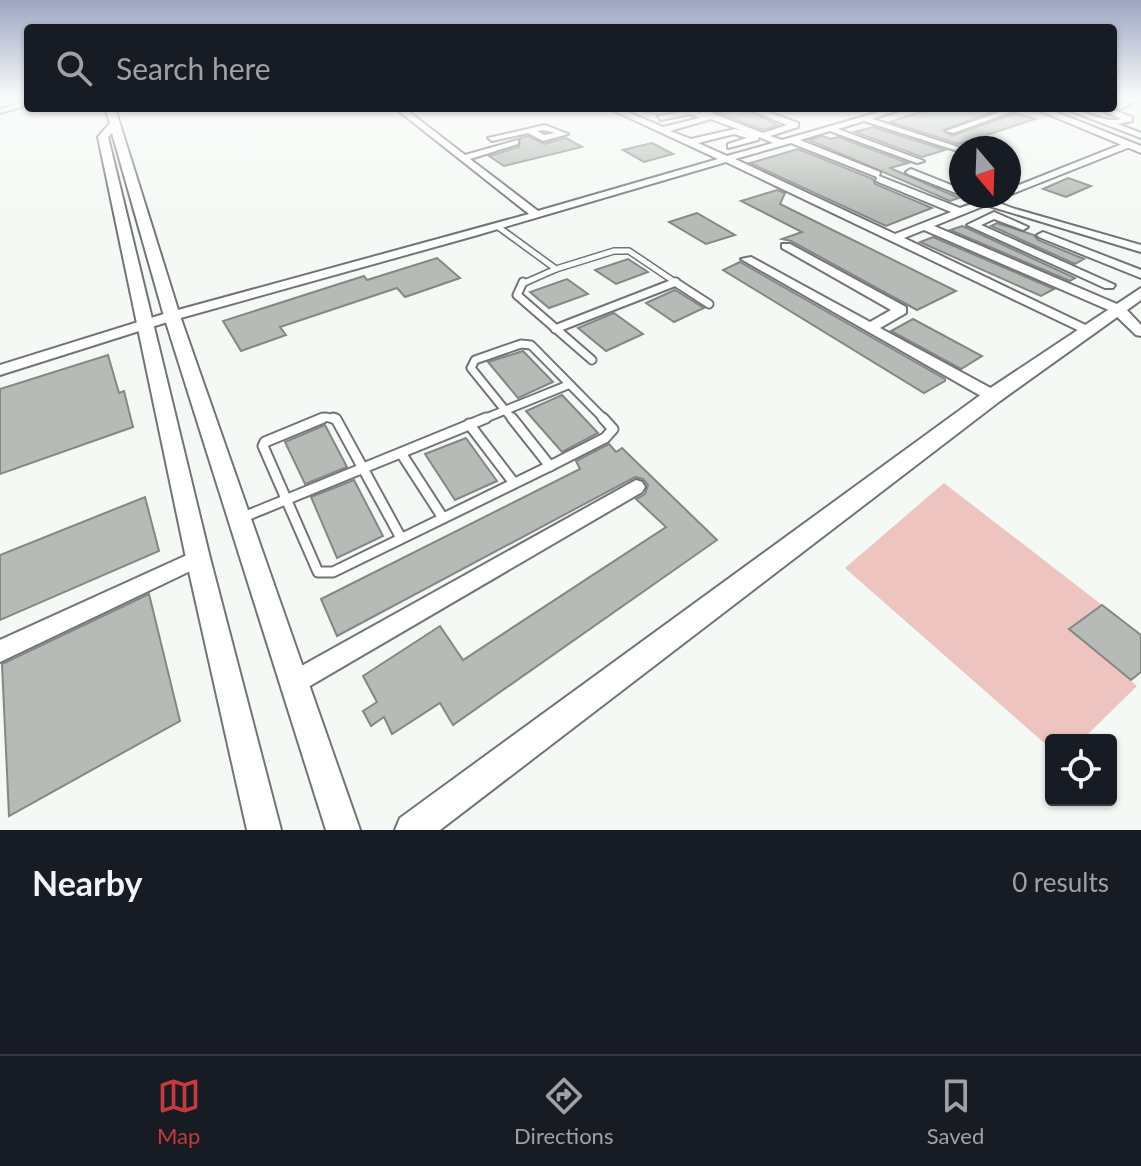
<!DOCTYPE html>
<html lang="en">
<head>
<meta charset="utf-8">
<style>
  :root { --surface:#171b24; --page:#20242c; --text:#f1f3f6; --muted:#9ea1a6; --line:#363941; --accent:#c8393a }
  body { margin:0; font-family:Lato,sans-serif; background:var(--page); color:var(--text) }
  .controls { position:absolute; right:24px; bottom:24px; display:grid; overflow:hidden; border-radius:8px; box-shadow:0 2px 6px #0004 }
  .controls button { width:72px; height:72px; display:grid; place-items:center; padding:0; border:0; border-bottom:2px solid var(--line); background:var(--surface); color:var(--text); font:40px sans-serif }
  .compass { position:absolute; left:949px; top:136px; width:72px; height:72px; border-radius:50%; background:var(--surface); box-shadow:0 2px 6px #0004; rotate:161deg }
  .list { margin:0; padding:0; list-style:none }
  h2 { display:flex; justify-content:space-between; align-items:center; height:104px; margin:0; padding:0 32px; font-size:34px }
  h2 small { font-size:26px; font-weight:400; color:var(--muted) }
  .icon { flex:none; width:44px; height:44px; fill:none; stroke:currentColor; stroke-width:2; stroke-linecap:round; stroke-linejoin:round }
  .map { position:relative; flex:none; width:1141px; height:830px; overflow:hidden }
  .search { position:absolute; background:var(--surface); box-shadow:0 2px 6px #0004; left:24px; right:24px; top:24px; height:88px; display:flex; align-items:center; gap:20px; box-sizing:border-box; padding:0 28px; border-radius:8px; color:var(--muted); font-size:30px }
  .sheet { height:224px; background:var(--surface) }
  nav { display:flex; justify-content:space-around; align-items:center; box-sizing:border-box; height:112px; border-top:2px solid var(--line); background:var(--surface); font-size:22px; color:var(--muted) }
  nav a { display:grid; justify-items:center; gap:4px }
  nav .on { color:var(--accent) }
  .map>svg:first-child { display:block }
  .green { fill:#edc4c0 }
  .building { fill:#b6bbb7; stroke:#848884; stroke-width:2 }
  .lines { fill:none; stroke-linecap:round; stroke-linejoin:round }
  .service-far3-casing { stroke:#727672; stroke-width:6 }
  .service-far2-casing { stroke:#727672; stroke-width:8 }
  .service-far1-casing { stroke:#727672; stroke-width:11 }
  .service-casing { stroke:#727672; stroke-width:13 }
  .minor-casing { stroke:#727672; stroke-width:4 }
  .tertiary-casing { stroke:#727672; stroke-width:4 }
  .service-far3 { stroke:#fff; stroke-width:4 }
  .service-far2 { stroke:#fff; stroke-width:5 }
  .service-far1 { stroke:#fff; stroke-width:7 }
  .service { stroke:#fff; stroke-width:9 }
  .minor { fill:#fff; fill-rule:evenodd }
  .tertiary { fill:#fff; fill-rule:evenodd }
</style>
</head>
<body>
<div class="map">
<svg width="1141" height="830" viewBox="0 0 1141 830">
  <rect width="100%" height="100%" fill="#f4f9f5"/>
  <polygon class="green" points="944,483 1102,605 1069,629 1137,686 1082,740 1051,740 1051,749 845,568"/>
  <g class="building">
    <polygon points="728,108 743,108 778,125 763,130 720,113"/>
    <polygon points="932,108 1000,109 943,130 952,136 1016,113 1035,119 959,144 890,122"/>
    <polygon points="873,127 945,150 922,157 855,132"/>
    <polygon points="528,136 544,144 566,138 582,147 504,166 489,156 519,147 520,138"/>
    <polygon points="822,136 831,139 838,137 908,163 890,168 959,198 950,201 809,140"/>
    <polygon points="652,143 673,154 644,162 623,150"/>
    <polygon points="798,149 873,179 875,184 932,208 886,226 750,163"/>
    <polygon points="1068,178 1091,186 1066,197 1043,189"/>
    <polygon points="777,190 785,193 780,204 956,291 917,310 791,241 782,239 802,232 741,201"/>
    <polygon points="697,213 735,235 706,244 669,222"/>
    <polygon points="997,223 1034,235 1038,240 1084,259 1075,264 991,226"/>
    <polygon points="962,226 969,229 1075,278 1070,281 950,230"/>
    <polygon points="933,237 1054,289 1041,296 920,242"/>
    <polygon points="437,258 460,278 405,297 397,288 280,327 286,335 241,351 223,321 364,276 367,280"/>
    <polygon points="628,259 648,272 616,284 595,270"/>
    <polygon points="740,262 945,379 945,381 924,393 723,270"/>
    <polygon points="567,279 588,294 549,308 530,292"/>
    <polygon points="675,290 704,308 674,322 646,303"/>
    <polygon points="614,313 643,334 606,351 578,328"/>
    <polygon points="913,319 982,356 961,369 891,331"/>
    <polygon points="523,351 553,382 518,398 488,362"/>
    <polygon points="108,355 119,393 124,391 133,427 0,474 0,389"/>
    <polygon points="562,395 598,433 562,452 526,411"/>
    <polygon points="325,425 347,467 305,484 285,442"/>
    <polygon points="466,438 497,481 455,500 425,454"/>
    <polygon points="609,444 616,452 622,448 717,540 453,725 440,703 392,734 384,717 371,726 363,711 377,702 363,676 440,626 463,660 666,527 636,499 645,494 648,485 643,479 635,477 337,636 321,599 580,469 576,461"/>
    <polygon points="354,480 383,536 337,558 311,497"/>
    <polygon points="145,497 159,551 0,620 0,555"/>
    <polygon points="149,594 180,721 9,816 2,664"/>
    <polygon points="1102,605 1141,635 1141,672 1131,680 1069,629"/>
  </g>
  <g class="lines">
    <defs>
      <polyline id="service-far3" points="639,108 659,112 686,108"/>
      <g id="service-far2">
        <polyline points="497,226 556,269 614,251 629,251 678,284"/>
        <polyline points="522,284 556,269"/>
        <polyline points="671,284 676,282"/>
      </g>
      <g id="service-far1">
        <polyline points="523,282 517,295 592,360"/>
        <polyline points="675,282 709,304"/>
        <polyline points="555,329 676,282"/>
        <polyline points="318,420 326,417 337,420"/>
        <polyline points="481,420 568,385"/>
        <polyline points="513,420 471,368 475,360 521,344 531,345 605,420"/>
      </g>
      <g id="service">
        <polyline points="323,418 265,442 263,446 318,572 333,572 550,466"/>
        <polyline points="333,418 336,419 401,538"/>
        <polyline points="512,418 550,466"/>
        <polyline points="469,424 514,483"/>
        <polyline points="401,453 443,518"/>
        <polyline points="550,466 605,438 613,429 603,418"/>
        <polyline points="241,518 486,418"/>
      </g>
      <g id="minor">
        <polygon points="1132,98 1140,99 1121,109 1114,107"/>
        <polygon points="28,101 28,105 0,113 0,109"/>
        <path d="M 395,108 L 404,108 L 465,155 L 518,140 L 518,144 L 470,159 L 538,211 L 718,159 L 608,108 L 618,108 L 663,127 L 700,118 L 690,114 L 661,120 L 658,116 L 690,110 L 700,113 L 713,108 L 725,108 L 711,113 L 763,133 L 787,125 L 746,108 L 757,108 L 798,123 L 798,127 L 770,136 L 782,140 L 893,108 L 905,108 L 872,119 L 958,147 L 958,151 L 864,121 L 838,129 L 924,161 L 917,163 L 830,131 L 800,140 L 880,172 L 879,176 L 960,208 L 977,202 L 967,196 L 994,198 L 994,201 L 1012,208 L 1141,245 L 1141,252 L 986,205 L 934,226 L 1124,307 L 1141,325 L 1141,336 L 1136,335 L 1111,311 L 924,230 L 904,238 L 1096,330 L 1089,334 L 1084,333 L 726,162 L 474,236 L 177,319 L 0,375 L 0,365 L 167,313 L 529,214 ZM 711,119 L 743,131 L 735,129 L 691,139 L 670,131 ZM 734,134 L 747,138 L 728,144 L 728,148 L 758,140 L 759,137 L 773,143 L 727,156 L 698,143 ZM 791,143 L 877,177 L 876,181 L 951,212 L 895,234 L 735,159 Z"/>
        <polygon points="1011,108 1022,108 953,133 946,131"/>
        <path d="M 1063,108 C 1084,108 1101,124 1121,119 L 1097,108 L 1108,108 L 1132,117 L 1132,121 L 1118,124 L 1141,133 L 1141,138 Z"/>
        <path d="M 545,125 L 568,134 L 543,141 L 528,133 L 492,141 L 488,138 ZM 544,130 L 555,133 L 544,135 L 537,131 Z"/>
        <polygon points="1127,142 1130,143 1130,147 1009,195 1009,189"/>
        <polygon points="911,169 961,189 961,195 908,174 906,172"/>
        <polygon points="994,212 1028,227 1023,230 994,219 981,225 1115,285 1113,288 1105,288 967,225"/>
        <polygon points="1043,232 1141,270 1141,278 1039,237 1037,235"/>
        <polygon points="782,244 790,244 906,307 906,313 880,328 998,392 1001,396 998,400 988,400 741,259 751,257 870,322 891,310 782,248"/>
        <polygon points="636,480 642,482 645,487 642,492 303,690 295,694 287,690 283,682 287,674"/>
        <polygon points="198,550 205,552 208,558 205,564 0,662 0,640"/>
      </g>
      <g id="tertiary">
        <polygon points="105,108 115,108 180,316 360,830 326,830 164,316 112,133 108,137 210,558 281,830 247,830 186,558 98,137 110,123"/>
        <polygon points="1033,108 1046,108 1141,146 1141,153"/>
        <polygon points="1141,288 1141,300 1000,401 440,830 395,830 400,818 986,391"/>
      </g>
    </defs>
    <use href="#service-far3" class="service-far3-casing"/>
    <use href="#service-far2" class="service-far2-casing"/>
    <use href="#service-far1" class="service-far1-casing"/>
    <use href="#service" class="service-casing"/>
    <use href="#minor" class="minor-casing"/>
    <use href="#tertiary" class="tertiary-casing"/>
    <use href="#service-far3" class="service-far3"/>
    <use href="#service-far2" class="service-far2"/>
    <use href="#service-far1" class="service-far1"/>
    <use href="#service" class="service"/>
    <use href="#minor" class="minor"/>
    <use href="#tertiary" class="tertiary"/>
  </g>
  <linearGradient id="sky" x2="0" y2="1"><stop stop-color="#9ca6c3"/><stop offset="0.46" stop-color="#fafcfa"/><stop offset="1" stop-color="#fafcfa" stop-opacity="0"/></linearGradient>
  <rect width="1141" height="214" fill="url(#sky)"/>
</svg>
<div class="controls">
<button><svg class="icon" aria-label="locate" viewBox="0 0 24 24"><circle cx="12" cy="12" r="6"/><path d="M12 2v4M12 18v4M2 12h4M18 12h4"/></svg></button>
</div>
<svg class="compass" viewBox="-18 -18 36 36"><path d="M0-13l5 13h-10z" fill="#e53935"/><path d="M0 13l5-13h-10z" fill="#9ea1a6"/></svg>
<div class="search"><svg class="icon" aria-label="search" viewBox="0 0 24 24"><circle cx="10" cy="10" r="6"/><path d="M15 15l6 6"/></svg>Search here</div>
</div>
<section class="sheet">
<h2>Nearby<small>0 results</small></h2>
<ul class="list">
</ul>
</section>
<nav>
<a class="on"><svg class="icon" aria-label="map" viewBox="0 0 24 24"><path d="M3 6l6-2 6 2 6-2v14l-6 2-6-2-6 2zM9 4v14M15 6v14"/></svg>Map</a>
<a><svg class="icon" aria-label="directions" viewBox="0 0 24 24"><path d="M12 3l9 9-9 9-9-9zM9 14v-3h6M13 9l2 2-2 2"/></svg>Directions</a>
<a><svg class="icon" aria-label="saved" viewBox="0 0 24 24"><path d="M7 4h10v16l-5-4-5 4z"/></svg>Saved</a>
</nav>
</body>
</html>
